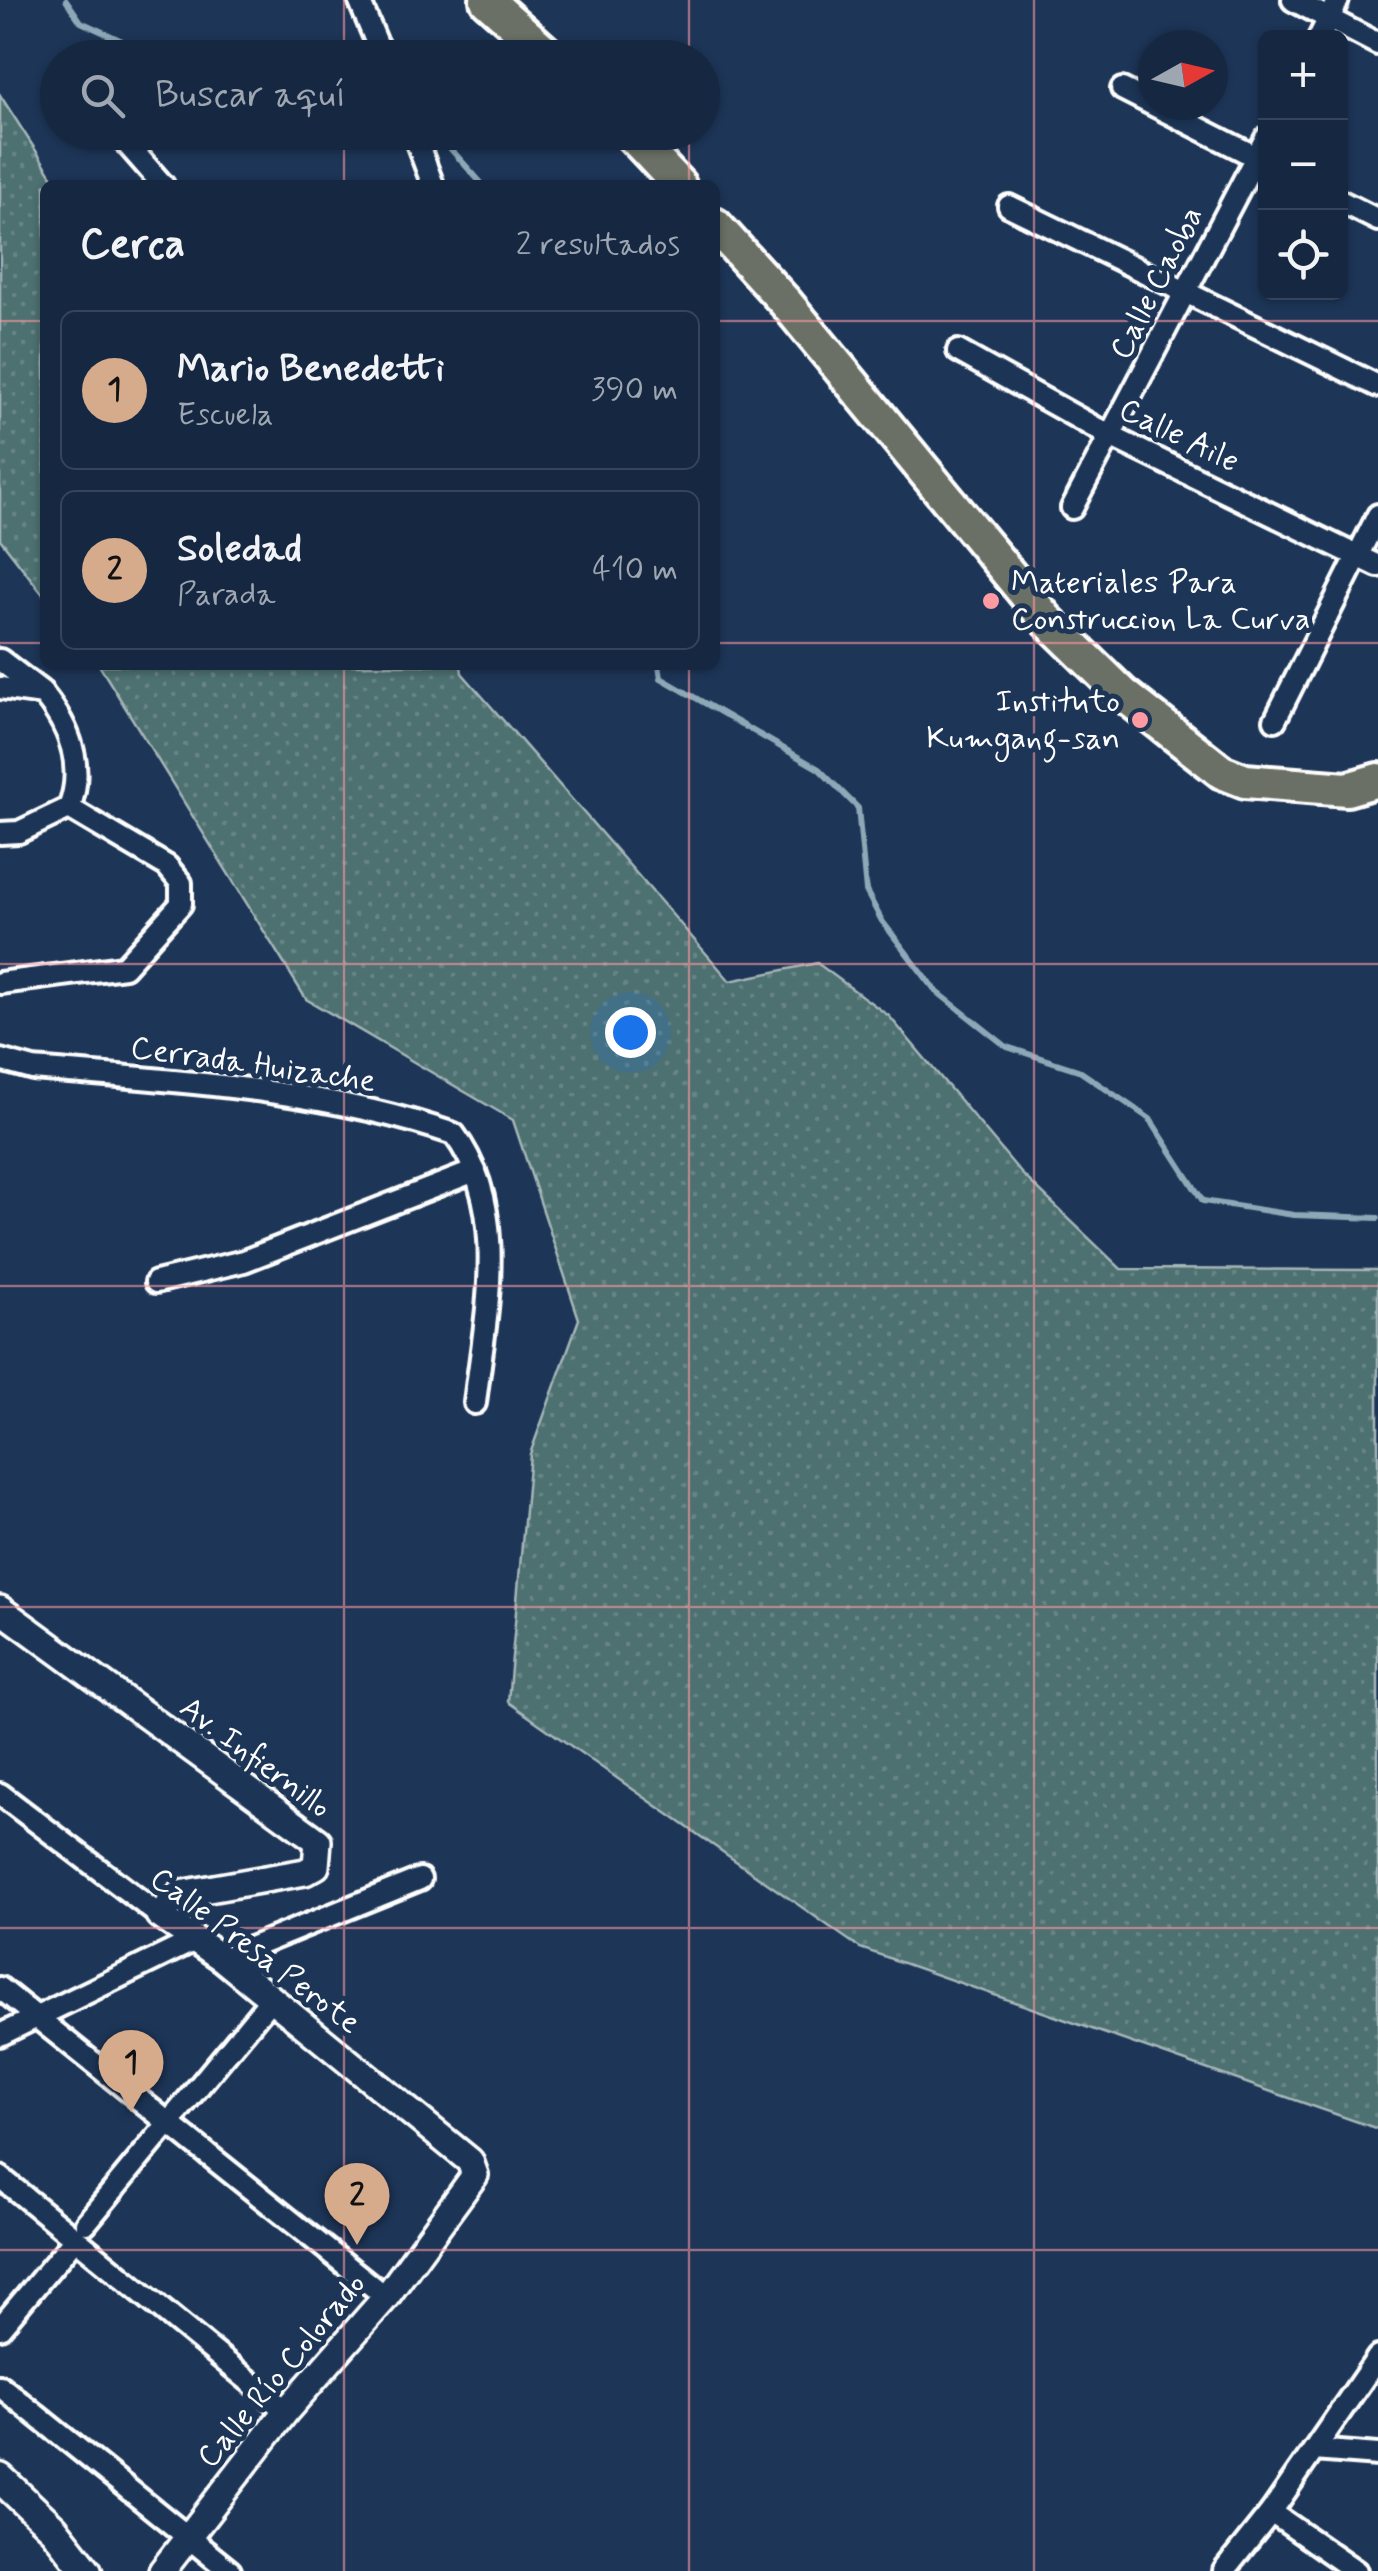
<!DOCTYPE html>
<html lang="es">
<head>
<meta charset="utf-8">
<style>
  :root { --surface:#162841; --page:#1f3048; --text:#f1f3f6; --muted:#9ea6b1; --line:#35445a; --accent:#d6ab8b }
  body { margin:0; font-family:Mynerve,sans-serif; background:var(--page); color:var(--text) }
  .controls { position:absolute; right:30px; top:30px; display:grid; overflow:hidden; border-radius:15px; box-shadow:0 2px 8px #0004 }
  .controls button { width:90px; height:90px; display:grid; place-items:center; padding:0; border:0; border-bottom:2px solid var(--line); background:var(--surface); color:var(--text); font:50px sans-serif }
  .compass { position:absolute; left:1138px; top:30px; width:90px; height:90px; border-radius:50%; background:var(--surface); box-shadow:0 2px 8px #0004; rotate:82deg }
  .you { position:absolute; left:630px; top:1032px; width:35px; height:35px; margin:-25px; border:8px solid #fff; border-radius:50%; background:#1a73e8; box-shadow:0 0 0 15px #1a73e833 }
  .badge { display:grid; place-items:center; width:65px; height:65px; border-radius:50%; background:var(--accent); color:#111; font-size:32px; font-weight:700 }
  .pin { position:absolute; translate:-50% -82px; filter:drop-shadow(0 2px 5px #0008) }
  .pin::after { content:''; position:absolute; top:52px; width:35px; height:30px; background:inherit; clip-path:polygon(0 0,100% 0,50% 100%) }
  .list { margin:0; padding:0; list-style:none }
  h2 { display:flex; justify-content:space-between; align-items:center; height:130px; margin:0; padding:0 40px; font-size:42px }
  h2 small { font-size:32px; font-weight:400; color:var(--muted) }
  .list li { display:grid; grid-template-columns:65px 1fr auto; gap:30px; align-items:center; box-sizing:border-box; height:160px; margin:0 20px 20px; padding:0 20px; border:2px solid var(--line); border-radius:15px }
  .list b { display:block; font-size:38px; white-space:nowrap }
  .list p { margin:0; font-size:32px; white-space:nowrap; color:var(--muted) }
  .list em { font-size:32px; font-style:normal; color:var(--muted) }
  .icon { flex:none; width:55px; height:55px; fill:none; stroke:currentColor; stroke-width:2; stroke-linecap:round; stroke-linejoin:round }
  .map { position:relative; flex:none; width:1378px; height:2571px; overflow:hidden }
  .search { position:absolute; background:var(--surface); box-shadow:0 2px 8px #0004; left:40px; top:40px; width:680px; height:110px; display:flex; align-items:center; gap:25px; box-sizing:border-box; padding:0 35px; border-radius:55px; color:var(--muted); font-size:38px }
  .panel { position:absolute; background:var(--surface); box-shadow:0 2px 8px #0004; left:40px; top:180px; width:680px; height:490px; border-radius:15px }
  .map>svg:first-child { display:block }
  .grass { fill:url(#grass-dots); stroke:#a6b7b8; stroke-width:2.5 }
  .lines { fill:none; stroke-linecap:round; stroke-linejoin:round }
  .stream { stroke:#8ea8b7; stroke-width:6 }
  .minor-casing { stroke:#fff; stroke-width:28 }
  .tertiary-casing { stroke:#fff; stroke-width:32 }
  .secondary-casing { stroke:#fff; stroke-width:35 }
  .primary-casing { stroke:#fff; stroke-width:40 }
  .minor { stroke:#1d3557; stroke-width:20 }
  .tertiary { stroke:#1d3557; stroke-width:25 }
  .secondary { stroke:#1d3557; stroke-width:28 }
  .primary { stroke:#6b7065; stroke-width:32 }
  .grid { fill:none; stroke:#ff9aa2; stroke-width:2.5; stroke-opacity:0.55 }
  .poi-dot { fill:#ff9aa2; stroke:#1d3557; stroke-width:4 }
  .labels { text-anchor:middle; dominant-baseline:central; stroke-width:10; stroke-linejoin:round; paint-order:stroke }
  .street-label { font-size:32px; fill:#fff; stroke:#1d3557 }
  .poi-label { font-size:32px; fill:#fff; stroke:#1d3557; text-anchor:start }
</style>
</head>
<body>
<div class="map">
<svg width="1378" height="2571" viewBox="0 0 1378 2571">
  <defs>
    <pattern id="grass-dots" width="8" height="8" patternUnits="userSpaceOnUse" patternTransform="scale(2.5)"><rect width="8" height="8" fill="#4d6f70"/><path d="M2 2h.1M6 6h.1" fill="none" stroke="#688585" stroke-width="1.8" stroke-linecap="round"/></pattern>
  </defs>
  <rect width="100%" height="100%" fill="#1d3557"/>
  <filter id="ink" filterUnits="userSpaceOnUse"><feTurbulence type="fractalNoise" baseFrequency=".01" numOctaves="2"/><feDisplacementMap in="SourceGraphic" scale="20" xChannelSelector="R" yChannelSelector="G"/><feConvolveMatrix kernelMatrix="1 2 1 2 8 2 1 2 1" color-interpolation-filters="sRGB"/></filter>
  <g filter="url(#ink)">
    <g class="grass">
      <polygon points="0,95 58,185 45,185 45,597 0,539"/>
      <polygon points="99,665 461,665 462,673 730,981 817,963 889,1016 1021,1173 1121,1269 1378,1270 1378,2129 860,1948 508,1702 530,1454 579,1319 513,1120 306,999"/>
    </g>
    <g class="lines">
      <g class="stream">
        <polyline points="66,0 81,22 159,58"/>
        <polyline points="428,132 440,137 483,185"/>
        <polyline points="659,665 661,678 819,769 858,808 866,891 882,921 936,991 1007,1047 1078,1070 1150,1119 1203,1201 1294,1215 1378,1218"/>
      </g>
      <defs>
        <g id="minor">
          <polyline points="359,0 383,58"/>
          <polyline points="1293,0 1378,44"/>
          <polyline points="1319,38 1338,0"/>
          <polyline points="1122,89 1264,161"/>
          <polyline points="413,132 433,185"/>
          <polyline points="120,136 163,185"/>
          <polyline points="1340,201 1378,220"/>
          <polyline points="1009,206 1378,386"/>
          <polyline points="958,351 1110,436 1378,566"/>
          <polyline points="1072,508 1266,138"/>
          <polyline points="0,660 42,692"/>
          <path d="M 0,688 L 43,694 C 70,727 85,767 69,808 L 19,832 L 0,833"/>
          <polyline points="1275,720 1378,515"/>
          <polyline points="0,983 124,967 181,904 181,883 167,866 69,808"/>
          <path d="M 0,1060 L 33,1069 C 173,1081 321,1088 454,1134 C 511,1209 485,1317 475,1403"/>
          <polyline points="156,1282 244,1261 475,1171"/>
          <polyline points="0,1794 159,1915"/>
          <polyline points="223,1959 420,1879"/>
          <polyline points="0,1988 386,2297"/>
          <polyline points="0,2035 197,1939"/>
          <polyline points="0,2177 286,2411"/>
          <polyline points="86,2223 271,1999"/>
          <polyline points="0,2328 73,2241"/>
          <polyline points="0,2386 230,2571"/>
          <polyline points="1314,2450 1378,2455"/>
          <polyline points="1271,2512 1356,2571"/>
          <polyline points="1224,2571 1271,2512 1378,2357"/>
        </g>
        <polyline id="tertiary" points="0,1609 318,1841 316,1866 305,1872 180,1894 159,1915 223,1959 470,2161 475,2175 386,2297 286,2411 162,2571"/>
        <polyline id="secondary" points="0,2478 54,2529 87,2571"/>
        <g id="primary">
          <polyline points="487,0 552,58"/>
          <polyline points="629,132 679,185"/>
          <polyline points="715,225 786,303 1046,619 1123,694 1222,772 1245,781 1347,789 1378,780"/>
        </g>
      </defs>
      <use href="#minor" class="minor-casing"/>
      <use href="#tertiary" class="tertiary-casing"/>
      <use href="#secondary" class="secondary-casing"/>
      <use href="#primary" class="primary-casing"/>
      <use href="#minor" class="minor"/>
      <use href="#tertiary" class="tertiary"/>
      <use href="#secondary" class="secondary"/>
      <use href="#primary" class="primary"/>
    </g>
  </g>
  <path class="grid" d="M 344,0 L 344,58M 689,0 L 689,58M 1034,0 L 1034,2571M 344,132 L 344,185M 689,132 L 689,185M 0,321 L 45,321M 715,321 L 1378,321M 0,643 L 45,643M 715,643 L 1378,643M 344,665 L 344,2571M 689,665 L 689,2571M 0,964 L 1378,964M 0,1286 L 1378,1286M 0,1607 L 1378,1607M 0,1928 L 1378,1928M 0,2250 L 1378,2250"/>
  <g class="poi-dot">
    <circle cx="991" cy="601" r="10"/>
    <circle cx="1140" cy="720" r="10"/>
  </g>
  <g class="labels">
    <g class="street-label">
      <text transform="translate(1157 283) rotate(-63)">Calle Caoba</text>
      <text transform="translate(1179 436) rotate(26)">Calle Aile</text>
      <text transform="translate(253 1065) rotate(8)">Cerrada Huizache</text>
      <text transform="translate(255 1758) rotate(37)">Av. Infiernillo</text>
      <text transform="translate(255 1951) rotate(37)">Calle Presa Perote</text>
      <text transform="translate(282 2371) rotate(-50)">Calle Río Colorado</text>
    </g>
    <g class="poi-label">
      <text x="1011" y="583">Materiales Para<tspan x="1011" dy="37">Construccion La Curva</tspan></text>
      <text x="1120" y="702" text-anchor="end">Instituto<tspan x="1120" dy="37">Kumgang-san</tspan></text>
    </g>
  </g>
</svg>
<div class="controls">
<button>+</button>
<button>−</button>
<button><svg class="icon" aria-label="locate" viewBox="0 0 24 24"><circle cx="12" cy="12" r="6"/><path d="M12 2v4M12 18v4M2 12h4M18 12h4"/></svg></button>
</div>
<svg class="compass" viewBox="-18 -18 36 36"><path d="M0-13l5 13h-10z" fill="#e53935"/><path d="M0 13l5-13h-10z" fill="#9ea6b1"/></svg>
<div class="you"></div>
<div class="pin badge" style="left:131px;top:2112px">1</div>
<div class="pin badge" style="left:357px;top:2245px">2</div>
<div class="search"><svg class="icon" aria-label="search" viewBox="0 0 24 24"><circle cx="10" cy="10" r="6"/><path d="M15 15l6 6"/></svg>Buscar aquí</div>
<section class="panel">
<h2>Cerca<small>2 resultados</small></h2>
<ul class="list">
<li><span class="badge">1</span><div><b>Mario Benedetti</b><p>Escuela</p></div><em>390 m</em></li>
<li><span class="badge">2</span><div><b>Soledad</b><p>Parada</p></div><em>410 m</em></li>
</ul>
</section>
</div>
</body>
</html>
